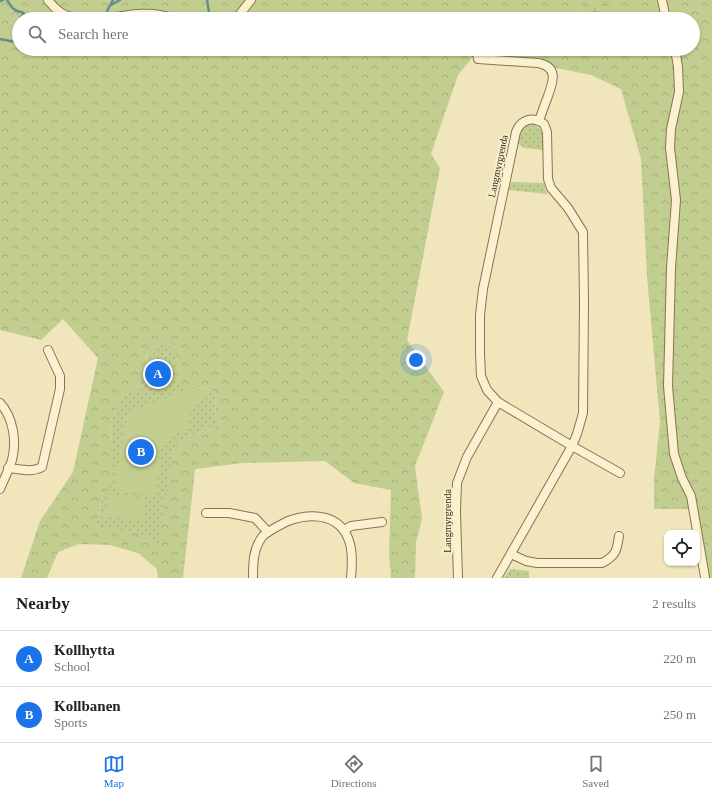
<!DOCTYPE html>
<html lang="en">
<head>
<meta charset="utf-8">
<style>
  :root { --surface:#fff; --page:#f6f6f6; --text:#202124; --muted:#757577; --line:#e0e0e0; --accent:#1a73e8 }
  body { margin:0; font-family:"Times New Roman",serif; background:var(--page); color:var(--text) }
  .controls { position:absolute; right:12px; bottom:12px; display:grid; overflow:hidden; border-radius:8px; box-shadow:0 1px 3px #0004 }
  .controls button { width:36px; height:36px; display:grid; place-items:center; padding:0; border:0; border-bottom:1px solid var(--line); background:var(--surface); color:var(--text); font:20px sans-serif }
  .you { position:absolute; left:416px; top:360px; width:14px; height:14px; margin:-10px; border:3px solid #fff; border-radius:50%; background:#1a73e8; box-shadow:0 0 0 6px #1a73e833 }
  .badge { display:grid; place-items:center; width:26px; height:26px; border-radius:50%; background:var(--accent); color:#fff; font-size:13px; font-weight:700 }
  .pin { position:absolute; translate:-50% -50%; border:2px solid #fff; box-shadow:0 1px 4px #0006 }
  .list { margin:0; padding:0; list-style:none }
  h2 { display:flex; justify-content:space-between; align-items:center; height:52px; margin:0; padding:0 16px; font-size:17px }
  h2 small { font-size:13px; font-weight:400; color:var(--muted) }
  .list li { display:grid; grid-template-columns:26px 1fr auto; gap:12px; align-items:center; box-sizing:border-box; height:56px; padding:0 16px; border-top:1px solid var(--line) }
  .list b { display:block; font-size:15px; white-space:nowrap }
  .list p { margin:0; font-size:13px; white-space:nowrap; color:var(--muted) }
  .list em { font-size:13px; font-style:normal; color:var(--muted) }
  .icon { flex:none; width:22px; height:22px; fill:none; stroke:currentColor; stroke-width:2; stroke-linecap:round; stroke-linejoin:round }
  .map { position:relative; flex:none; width:712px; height:578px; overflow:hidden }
  .search { position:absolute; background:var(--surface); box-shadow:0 1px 3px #0004; left:12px; right:12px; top:12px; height:44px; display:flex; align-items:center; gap:10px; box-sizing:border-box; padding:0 14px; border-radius:22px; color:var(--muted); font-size:15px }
  .sheet { height:164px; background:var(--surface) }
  nav { display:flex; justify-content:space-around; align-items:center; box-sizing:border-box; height:56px; border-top:1px solid var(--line); background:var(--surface); font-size:11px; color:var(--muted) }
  nav a { display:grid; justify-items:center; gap:2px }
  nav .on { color:var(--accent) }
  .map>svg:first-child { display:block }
  .grass { fill:url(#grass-dots) }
  .forest { fill:url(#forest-crowns); fill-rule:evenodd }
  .wetland { fill:url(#wetland-marsh) }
  .garden { fill:#c1ce8f }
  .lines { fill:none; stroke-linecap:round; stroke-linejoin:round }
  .stream { stroke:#678e88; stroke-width:2.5 }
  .minor-casing { stroke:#887454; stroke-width:10 }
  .minor { stroke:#fbf1cf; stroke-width:8 }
  .labels { text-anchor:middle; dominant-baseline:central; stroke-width:4; stroke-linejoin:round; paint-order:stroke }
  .street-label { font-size:10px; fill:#362a1a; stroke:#f7eecb }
</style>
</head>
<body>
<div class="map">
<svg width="712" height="578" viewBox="0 0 712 578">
  <defs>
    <pattern id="grass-dots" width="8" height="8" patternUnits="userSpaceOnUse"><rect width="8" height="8" fill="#c1ce8f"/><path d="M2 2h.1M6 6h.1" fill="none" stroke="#a6b17b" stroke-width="1.8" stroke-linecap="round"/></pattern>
    <pattern id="forest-crowns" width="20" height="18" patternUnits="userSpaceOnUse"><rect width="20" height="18" fill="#c1ce8f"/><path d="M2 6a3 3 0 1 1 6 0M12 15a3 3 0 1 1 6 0" fill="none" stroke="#a6b17b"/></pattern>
    <pattern id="wetland-marsh" width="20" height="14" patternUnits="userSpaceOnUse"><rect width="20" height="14" fill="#c1ce8f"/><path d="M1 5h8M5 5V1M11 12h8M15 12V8" fill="none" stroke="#a6b17b"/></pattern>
  </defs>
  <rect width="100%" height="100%" fill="#f0e5bb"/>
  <g class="grass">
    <path d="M 531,124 C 545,128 544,138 543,150 L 524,148 L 517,143 C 519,133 521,126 531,124 Z"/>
    <polygon points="511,182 544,183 547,194 509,190"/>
    <polygon points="159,345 174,346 177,362 178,379 189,390 215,386 216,426 180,440 174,447 159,545 96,526 103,492 113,453 110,422 124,396 145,383 147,352"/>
    <polygon points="510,569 529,571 529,578 504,578"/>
  </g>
  <path class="forest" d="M 0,0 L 586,0 L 579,13 L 579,19 L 19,19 L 19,49 L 693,49 L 693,19 L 607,19 L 615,7 L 618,0 L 712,0 L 712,578 L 701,578 L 692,509 L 654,509 L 654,479 L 660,422 L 647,276 L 641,159 L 621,89 L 591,75 L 477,52 L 458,75 L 431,154 L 440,168 L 407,340 L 444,392 L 415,466 L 422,519 L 416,542 L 415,578 L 391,578 L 389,554 L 391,490 L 354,483 L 325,461 L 242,463 L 195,469 L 183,578 L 158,578 L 157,569 L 138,553 L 110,545 L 79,544 L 58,552 L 47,578 L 21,578 L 40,521 L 73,472 L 98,358 L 63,319 L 41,340 L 0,330 ZM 159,345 L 174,346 L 177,362 L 177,379 L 188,390 L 215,386 L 216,426 L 180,440 L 174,447 L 158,545 L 141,534 L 96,526 L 103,492 L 110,485 L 113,453 L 110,422 L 124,396 L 145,383 L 147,352 Z"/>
  <polygon class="wetland" points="586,0 618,0 615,7 607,19 579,19 579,13"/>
  <g class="garden">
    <path d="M 210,388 L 211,393 L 190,409 C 191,416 186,422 187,429 L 163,440 L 155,496 L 114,489 L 127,415 L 130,411 L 151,403 L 160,401 L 171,395 Z"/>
    <polygon points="109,493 146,500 142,522 105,515"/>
  </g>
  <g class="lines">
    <g class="stream">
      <path d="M 7,0 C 11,6 14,12 22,12 L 24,14 L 20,18 L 22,19"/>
      <polyline points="207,0 210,19"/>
      <polyline points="0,1 3,0"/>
      <polyline points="111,5 120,0"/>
      <polyline points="107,15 107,11 113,0"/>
      <polyline points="0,39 15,42 19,38"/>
    </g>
    <defs>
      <g id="minor">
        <path d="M 48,0 C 64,21 76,18 101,19"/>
        <polyline points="662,0 666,19"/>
        <path d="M 106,19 C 129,14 153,10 175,19"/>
        <polyline points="236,19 251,0"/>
        <path d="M 476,49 L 478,59 L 538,63 C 559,67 553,82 548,96 C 545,104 542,112 539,121"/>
        <polyline points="675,49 678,67 679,92 671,129 670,148 676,200 671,268 668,386 674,454 682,478 691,496 705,577"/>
        <path d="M 0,403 C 13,417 17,441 12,460 C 9,470 4,479 0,489"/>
        <path d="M 8,468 C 20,469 32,473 42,467 L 60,389 L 60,376 L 48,350"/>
        <polyline points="206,513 229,513 255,518 268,532"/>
        <polyline points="344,530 351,526 382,522"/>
        <path d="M 511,554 L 526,561 L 537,563 L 602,563 C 616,556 617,550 619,536"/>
        <path d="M 253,578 C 253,563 253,550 262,537 C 266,532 282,524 288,521 C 313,512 342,514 350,544 C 353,555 352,567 351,578"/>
        <polyline points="458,578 456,511 457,483 467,457 498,402"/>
        <path d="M 497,578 L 572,446 L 577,434 L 583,413 L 584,303 L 583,232 L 568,208 L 551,188 L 548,179 L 547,132 L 544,124 C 533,116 521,119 516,132 L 483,289 L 480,315 L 480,354 L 481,376 L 487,390 L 498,402 L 572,446 L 620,473"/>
      </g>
    </defs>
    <use href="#minor" class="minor-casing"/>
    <use href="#minor" class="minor"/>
  </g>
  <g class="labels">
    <g class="street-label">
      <text transform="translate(498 166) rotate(-78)">Langmyrgrenda</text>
      <text transform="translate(447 521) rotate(-90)">Langmyrgrenda</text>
    </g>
  </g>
</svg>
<div class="controls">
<button><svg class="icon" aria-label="locate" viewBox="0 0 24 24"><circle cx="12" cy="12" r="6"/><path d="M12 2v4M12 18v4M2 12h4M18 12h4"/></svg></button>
</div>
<div class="you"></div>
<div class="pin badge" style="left:158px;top:374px">A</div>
<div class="pin badge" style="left:141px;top:452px">B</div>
<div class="search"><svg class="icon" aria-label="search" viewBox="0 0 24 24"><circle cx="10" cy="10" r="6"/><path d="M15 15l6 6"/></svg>Search here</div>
</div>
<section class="sheet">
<h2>Nearby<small>2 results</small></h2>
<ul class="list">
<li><span class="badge">A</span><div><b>Kollhytta</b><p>School</p></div><em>220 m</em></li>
<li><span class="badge">B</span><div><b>Kollbanen</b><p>Sports</p></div><em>250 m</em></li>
</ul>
</section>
<nav>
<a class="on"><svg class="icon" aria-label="map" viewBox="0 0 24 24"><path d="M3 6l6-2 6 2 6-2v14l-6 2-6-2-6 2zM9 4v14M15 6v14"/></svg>Map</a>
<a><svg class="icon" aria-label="directions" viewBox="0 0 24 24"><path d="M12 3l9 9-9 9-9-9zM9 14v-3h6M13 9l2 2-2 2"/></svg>Directions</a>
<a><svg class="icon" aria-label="saved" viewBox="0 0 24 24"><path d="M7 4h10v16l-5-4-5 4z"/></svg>Saved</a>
</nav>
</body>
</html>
